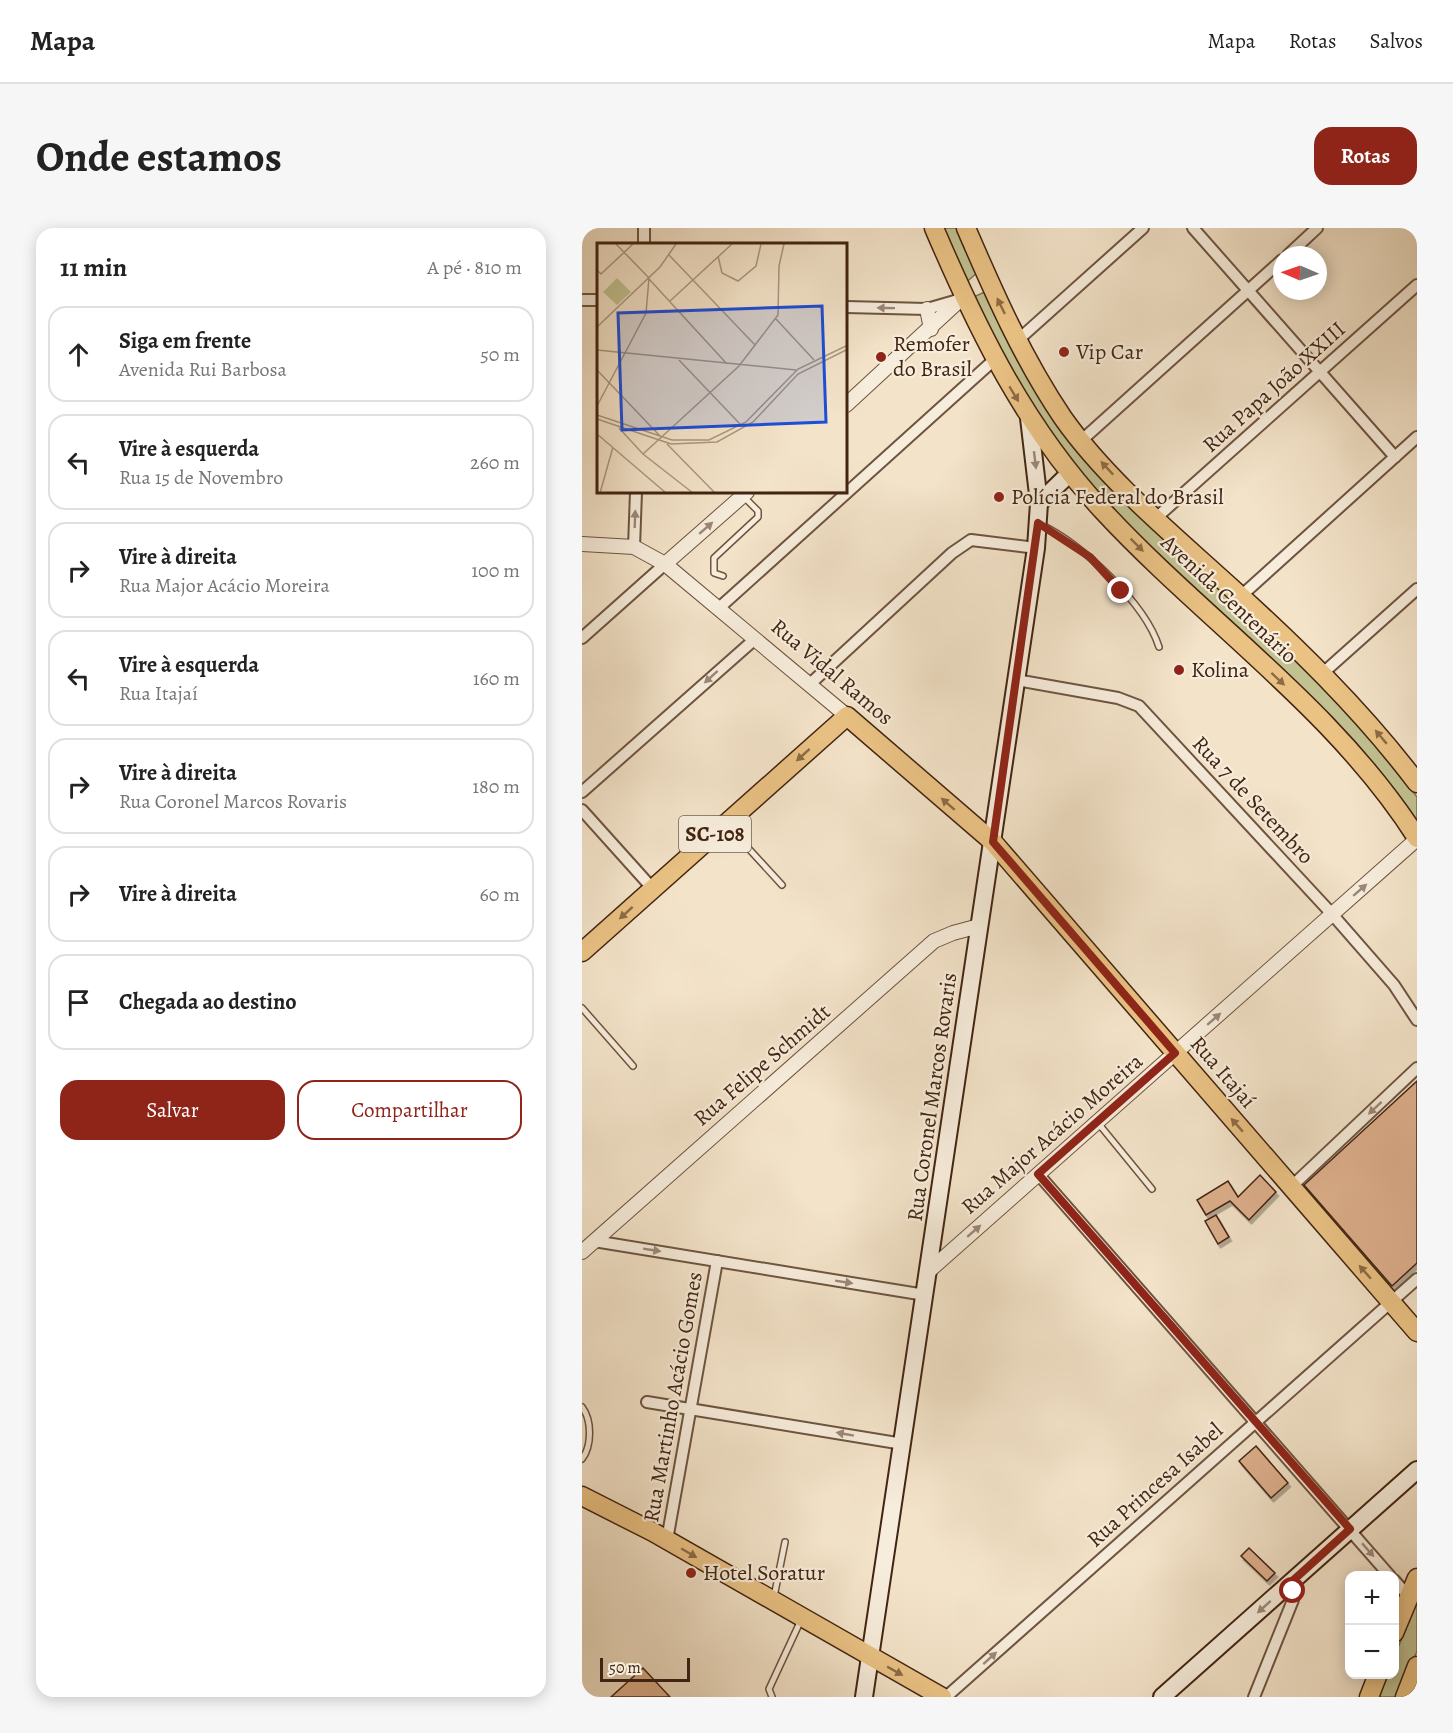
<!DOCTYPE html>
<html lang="pt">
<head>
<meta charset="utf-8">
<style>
  :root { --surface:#fff; --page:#f6f6f6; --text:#222; --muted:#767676; --line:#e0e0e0; --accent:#8f2418 }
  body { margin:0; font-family:Alegreya,serif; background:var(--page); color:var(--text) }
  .controls { position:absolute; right:18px; bottom:18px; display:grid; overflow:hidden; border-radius:12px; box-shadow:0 3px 15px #0003 }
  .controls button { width:54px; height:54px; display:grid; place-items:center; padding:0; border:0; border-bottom:2px solid var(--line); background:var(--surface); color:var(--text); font:30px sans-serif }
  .compass { position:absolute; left:691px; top:18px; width:54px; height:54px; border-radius:50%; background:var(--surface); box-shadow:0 3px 15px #0003; rotate:272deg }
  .scale { position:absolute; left:18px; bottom:15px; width:90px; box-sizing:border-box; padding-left:6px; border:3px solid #422412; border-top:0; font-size:16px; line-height:21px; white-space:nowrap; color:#422412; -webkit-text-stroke:4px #f7eddc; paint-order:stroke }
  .stop { position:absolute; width:18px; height:18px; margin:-14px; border:4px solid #8f2418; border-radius:50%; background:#fff }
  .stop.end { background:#8f2418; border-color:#fff; box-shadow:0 2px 6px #0008 }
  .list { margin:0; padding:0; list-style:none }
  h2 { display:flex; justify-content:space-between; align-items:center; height:78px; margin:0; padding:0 24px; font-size:26px }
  h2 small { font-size:20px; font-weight:400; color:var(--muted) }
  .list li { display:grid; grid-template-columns:39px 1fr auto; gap:18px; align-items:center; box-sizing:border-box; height:96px; margin:0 12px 12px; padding:0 12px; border:2px solid var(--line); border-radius:18px }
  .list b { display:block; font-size:22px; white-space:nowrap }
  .list p { margin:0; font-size:20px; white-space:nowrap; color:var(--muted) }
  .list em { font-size:20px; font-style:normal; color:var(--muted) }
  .actions { display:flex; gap:12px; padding:18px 24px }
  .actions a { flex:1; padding:14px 0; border:2px solid var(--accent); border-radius:18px; text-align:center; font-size:21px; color:var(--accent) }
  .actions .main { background:var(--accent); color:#fff }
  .icon { flex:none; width:33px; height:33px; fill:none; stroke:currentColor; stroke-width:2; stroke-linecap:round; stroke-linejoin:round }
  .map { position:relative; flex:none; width:835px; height:1469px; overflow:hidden; border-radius:18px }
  header { display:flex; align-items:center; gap:36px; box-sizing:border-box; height:84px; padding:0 30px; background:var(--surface); border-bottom:2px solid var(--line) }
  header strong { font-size:28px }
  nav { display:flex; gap:33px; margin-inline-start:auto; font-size:21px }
  .intro { display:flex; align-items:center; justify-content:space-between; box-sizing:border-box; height:144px; padding:0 36px }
  h1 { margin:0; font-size:42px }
  .button { padding:15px 27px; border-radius:18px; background:var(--accent); color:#fff; font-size:21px; font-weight:700 }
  main { display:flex; gap:36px; padding:0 36px }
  aside { flex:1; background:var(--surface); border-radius:18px; box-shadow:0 3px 15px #0003 }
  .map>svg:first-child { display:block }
  .green { fill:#c2c191; stroke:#827252; stroke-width:1.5 }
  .building { fill:#deb08d; stroke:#422412; stroke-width:1.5; filter:url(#shadow) }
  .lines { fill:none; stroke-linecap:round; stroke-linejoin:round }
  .service-casing { stroke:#6e5440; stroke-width:8 }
  .minor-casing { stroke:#6e5440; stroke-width:14 }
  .tertiary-casing { stroke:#6e5440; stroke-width:16 }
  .secondary-casing { stroke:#422412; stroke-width:20 }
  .primary-casing { stroke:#422412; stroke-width:21 }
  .service { stroke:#f7eddc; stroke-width:5 }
  .minor { stroke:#f7eddc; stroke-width:10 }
  .tertiary { stroke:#f7eddc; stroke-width:14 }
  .secondary { stroke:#f7eddc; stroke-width:16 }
  .primary { stroke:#eac284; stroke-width:18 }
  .oneway { fill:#8e6b45 }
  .oneway2 { fill:#9c8877 }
  .route { stroke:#8f2418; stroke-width:8 }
  .poi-dot { fill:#8f2418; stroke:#f7eddc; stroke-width:2 }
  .labels { text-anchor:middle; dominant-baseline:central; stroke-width:4.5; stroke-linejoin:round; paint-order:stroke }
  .shield { fill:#f7eddc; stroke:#78604f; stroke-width:1.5 }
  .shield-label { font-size:21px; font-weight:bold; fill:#422412 }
  .poi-label { font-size:22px; fill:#422412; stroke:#f7eddc; text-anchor:start }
  .street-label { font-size:22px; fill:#422412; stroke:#f7eddc }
  .inset-road { fill:none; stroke:#ac9780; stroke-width:1.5 }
  .view { fill:#1d4ed8; fill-opacity:0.15; stroke:#1d4ed8; stroke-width:3 }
  .inset-edge { fill:none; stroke:#422412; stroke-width:3 }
</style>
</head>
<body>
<header>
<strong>Mapa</strong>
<nav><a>Mapa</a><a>Rotas</a><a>Salvos</a></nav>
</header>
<div class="intro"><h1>Onde estamos</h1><a class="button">Rotas</a></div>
<main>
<aside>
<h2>11 min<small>A pé · 810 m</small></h2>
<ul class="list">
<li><svg class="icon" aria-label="ahead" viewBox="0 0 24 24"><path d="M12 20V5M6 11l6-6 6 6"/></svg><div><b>Siga em frente</b><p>Avenida Rui Barbosa</p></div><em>50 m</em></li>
<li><svg class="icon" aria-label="left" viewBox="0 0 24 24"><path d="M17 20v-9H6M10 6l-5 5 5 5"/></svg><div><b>Vire à esquerda</b><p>Rua 15 de Novembro</p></div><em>260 m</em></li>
<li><svg class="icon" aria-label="right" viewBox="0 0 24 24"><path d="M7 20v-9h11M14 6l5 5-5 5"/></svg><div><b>Vire à direita</b><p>Rua Major Acácio Moreira</p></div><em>100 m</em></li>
<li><svg class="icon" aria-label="left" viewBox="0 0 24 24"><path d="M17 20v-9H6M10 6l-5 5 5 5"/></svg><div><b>Vire à esquerda</b><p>Rua Itajaí</p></div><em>160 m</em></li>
<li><svg class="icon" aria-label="right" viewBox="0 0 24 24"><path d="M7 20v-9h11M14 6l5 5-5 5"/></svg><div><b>Vire à direita</b><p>Rua Coronel Marcos Rovaris</p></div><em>180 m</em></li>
<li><svg class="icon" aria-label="right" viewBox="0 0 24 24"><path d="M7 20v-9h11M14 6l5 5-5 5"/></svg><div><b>Vire à direita</b></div><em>60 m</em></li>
<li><svg class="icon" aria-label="arrive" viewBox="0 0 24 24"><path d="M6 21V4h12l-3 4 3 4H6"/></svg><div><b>Chegada ao destino</b></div></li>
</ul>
<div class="actions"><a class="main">Salvar</a><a>Compartilhar</a></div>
</aside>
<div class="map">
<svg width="835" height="1469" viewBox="0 0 835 1469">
  <defs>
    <filter id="shadow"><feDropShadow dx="2.5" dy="4" stdDeviation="0" flood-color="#0004"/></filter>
  </defs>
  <rect width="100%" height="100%" fill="#f3e3c9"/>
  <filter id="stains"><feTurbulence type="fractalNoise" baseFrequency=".00333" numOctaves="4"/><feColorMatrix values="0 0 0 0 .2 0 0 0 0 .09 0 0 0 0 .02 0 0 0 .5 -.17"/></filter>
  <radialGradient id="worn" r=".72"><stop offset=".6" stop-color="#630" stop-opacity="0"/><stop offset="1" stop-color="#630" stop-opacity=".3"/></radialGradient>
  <g class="green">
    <polygon points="357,0 379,0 397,43 380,58"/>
    <polygon points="405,63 482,200 783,502 835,569 835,596 537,290 455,194 387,71"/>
    <polygon points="835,1373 835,1423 816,1469 795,1469 804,1447 812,1446 813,1427"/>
  </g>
  <g class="building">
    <polygon points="835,853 835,1035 810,1058 722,957"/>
    <polygon points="678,947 694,964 667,992 648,973 624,987 615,972 646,953 656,969"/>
    <polygon points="634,987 647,1009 636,1016 623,993"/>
    <polygon points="674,1218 706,1255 689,1270 657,1233"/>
    <polygon points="667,1320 693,1345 685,1353 659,1328"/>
    <polygon points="61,1440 88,1469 29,1469"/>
  </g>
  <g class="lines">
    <defs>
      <g id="service">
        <path d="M 458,296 C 500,316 563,375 577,419"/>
        <polyline points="141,348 132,345 132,330 176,289 176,283 161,268"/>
        <polyline points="145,597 200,657"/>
        <polyline points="0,780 51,838"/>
        <polyline points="516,895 570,961"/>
        <path d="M 0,1179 C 10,1192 10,1218 0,1231"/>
        <polyline points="192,1369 203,1314"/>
        <polyline points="190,1469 187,1461 219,1392"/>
      </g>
      <g id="minor">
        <polyline points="611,0 813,229"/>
        <polyline points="62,16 62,0"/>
        <polyline points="706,27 735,0"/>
        <polyline points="0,72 16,72"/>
        <polyline points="264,79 345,81 376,72"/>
        <polyline points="436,112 561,0"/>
        <polyline points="500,212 700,32"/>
        <polyline points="574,290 835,57"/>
        <polyline points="52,319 54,264"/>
        <polyline points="659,368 835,209"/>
        <polyline points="137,380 412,132"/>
        <polyline points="0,410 83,336"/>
        <polyline points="741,445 835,361"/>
        <polyline points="434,452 536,470 557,478 750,686 812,757 835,792"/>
        <polyline points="227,457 370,325 389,312 454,320"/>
        <polyline points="0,564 173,411"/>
        <polyline points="0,582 71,661"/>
        <polyline points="456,946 808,1348"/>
        <polyline points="709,959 835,840"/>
        <polyline points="12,1013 343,1067"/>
        <polyline points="65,1174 321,1216"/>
        <polyline points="85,1312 135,1033"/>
        <polyline points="812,1352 827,1369"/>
        <polyline points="364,1469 835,1051"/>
        <polyline points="672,1469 711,1372 710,1363 706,1357"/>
      </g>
      <g id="tertiary">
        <polyline points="345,81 349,101"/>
        <polyline points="264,177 381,69"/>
        <polyline points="0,316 52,319 83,336 265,488"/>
        <polyline points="83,336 165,264"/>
        <polyline points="0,1024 352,713 371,705 397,698"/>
        <polyline points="348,1042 835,611"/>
      </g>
      <g id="secondary">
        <polyline points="457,275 488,245"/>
        <polyline points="282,1469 454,320 457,275 447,190"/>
        <polyline points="580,1469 835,1242"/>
      </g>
      <g id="primary">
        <path d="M 352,0 C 397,105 443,199 521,283 C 624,394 753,481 835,610"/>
        <path d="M 384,0 C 412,65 441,131 481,190 C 524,251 589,305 644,355 C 713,417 779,481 835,555"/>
        <polyline points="0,724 265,488 411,614 835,1104"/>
        <polyline points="0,1268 71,1304 360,1469"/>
        <polyline points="812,1405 835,1350"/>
        <polyline points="787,1469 796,1446"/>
        <polyline points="823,1469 835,1438"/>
      </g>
    </defs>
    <use href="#service" class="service-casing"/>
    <use href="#minor" class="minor-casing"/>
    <use href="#tertiary" class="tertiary-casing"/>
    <use href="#secondary" class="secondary-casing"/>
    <use href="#primary" class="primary-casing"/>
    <use href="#service" class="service"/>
    <use href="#minor" class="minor"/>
    <use href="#tertiary" class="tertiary"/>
    <use href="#secondary" class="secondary"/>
    <use href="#primary" class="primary"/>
  </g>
  <defs><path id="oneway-solid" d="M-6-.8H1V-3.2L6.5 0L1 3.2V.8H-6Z" transform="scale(1.5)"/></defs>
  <g class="oneway">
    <use href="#oneway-solid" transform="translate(419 78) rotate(-116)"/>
    <use href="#oneway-solid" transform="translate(432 166) rotate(59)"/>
    <use href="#oneway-solid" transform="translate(525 240) rotate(-133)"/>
    <use href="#oneway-solid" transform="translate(555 317) rotate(45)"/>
    <use href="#oneway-solid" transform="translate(696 451) rotate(43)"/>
    <use href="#oneway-solid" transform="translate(799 509) rotate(-130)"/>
    <use href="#oneway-solid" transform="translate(221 527) rotate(138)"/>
    <use href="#oneway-solid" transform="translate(366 576) rotate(-139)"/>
    <use href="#oneway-solid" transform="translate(44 685) rotate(138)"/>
    <use href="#oneway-solid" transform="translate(655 897) rotate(-131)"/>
    <use href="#oneway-solid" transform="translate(783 1044) rotate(-131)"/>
    <use href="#oneway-solid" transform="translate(107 1325) rotate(30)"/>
    <use href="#oneway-solid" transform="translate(313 1443) rotate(29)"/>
  </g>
  <g class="oneway2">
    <use href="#oneway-solid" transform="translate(304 80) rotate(-179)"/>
    <use href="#oneway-solid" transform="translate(453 232) rotate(83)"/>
    <use href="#oneway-solid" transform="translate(53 291) rotate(-88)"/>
    <use href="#oneway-solid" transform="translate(124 300) rotate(-41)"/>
    <use href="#oneway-solid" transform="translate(129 449) rotate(138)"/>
    <use href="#oneway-solid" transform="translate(778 662) rotate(-41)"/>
    <use href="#oneway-solid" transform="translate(632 791) rotate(-41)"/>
    <use href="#oneway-solid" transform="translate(793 880) rotate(137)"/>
    <use href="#oneway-solid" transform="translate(392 1003) rotate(-41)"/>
    <use href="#oneway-solid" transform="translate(70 1022) rotate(9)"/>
    <use href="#oneway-solid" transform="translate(262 1054) rotate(9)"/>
    <use href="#oneway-solid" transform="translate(263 1206) rotate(-170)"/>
    <use href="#oneway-solid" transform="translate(786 1322) rotate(49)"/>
    <use href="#oneway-solid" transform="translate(682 1379) rotate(138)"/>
    <use href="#oneway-solid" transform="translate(408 1430) rotate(-42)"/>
  </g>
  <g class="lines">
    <polyline class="route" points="539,363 508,329 456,295 411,614 593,825 456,946 768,1301 706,1357 711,1363"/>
  </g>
  <g class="poi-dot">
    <circle cx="482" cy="124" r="6"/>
    <circle cx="299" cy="129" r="6"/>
    <circle cx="417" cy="269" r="6"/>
    <circle cx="597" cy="442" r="6"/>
    <circle cx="109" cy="1345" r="6"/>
  </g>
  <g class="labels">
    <rect class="shield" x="97" y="588" width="72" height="36" rx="4.5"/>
    <g class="shield-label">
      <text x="133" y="606">SC-108</text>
    </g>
    <g class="poi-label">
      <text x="311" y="116">Remofer<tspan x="311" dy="25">do Brasil</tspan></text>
      <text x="494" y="124">Vip Car</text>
      <text x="429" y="269">Polícia Federal do Brasil</text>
      <text x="609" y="442">Kolina</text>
      <text x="121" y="1345">Hotel Soratur</text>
    </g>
    <g class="street-label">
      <text transform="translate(692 159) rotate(-42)">Rua Papa João XXIII</text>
      <text transform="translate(647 371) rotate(43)">Avenida Centenário</text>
      <text transform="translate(250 444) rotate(40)">Rua Vidal Ramos</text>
      <text transform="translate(671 572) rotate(47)">Rua 7 de Setembro</text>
      <text transform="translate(180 837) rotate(-41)">Rua Felipe Schmidt</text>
      <text transform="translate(641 844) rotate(49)">Rua Itajaí</text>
      <text transform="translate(350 869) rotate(-82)">Rua Coronel Marcos Rovaris</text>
      <text transform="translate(470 906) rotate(-41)">Rua Major Acácio Moreira</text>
      <text transform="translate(91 1169) rotate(-80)">Rua Martinho Acácio Gomes</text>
      <text transform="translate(573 1257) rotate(-42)">Rua Princesa Isabel</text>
    </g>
  </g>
  <g transform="translate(15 15)">
    <rect width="250" height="250" fill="#f3e3c9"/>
    <path d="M 20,35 L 34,49 L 20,62 L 6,49 Z" fill="#c2c191"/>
    <path class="inset-road" d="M 19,1 L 52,35M 121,13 L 125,30 L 141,38 L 159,23 L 164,1M 0,27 L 4,31 L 36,1M 52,36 L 130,121M 73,58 L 135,1M 179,76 L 217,117M 0,84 L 63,24 L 79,1M 158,102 L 181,72 L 182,23 L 187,1M 0,107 L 199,127M 82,117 L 143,181M 0,127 L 63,193M 0,163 L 49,70 L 52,35M 0,172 L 75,197 L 112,197 L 149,179 L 201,126 L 251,102M 0,176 L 74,201 L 120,199 L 156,179 L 201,131 L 251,106M 22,185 L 46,211 L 96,250M 0,191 L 69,250M 70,201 L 118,250M 46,211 L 142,123 L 158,102 L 72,12M 3,250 L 16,204M 137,250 L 251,249"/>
    <path class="view" d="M 225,63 L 229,179 L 25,187 L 21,70 Z"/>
    <rect width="250" height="250" class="inset-edge"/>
  </g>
  <rect width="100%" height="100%" filter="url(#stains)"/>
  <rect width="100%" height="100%" fill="url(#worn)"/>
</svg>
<div class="controls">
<button>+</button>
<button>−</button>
</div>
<svg class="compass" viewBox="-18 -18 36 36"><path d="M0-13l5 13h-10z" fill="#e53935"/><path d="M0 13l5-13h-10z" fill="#767676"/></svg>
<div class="scale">50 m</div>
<div class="stop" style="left:711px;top:1363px"></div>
<div class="stop end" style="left:539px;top:363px"></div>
</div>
</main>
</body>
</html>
